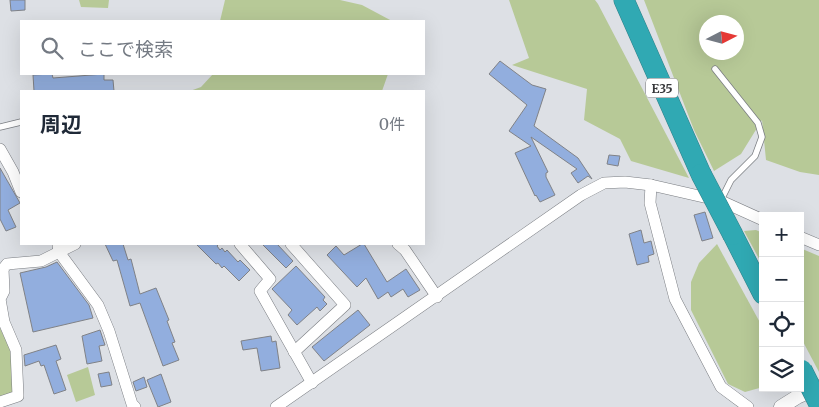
<!DOCTYPE html>
<html lang="ja">
<head>
<meta charset="utf-8">
<style>
  :root { --surface:#fff; --page:#f6f6f7; --text:#1f2937; --muted:#747a83; --line:#e0e1e3 }
  body { margin:0; font-family:Merriweather,"Noto Sans JP",serif; background:var(--page); color:var(--text) }
  .controls { position:absolute; right:15px; bottom:15px; display:grid; overflow:hidden; border-radius:0px; box-shadow:0 5px 20px #0002 }
  .controls button { width:45px; height:45px; display:grid; place-items:center; padding:0; border:0; border-bottom:1px solid var(--line); background:var(--surface); color:var(--text); font:25px sans-serif }
  .compass { position:absolute; left:699px; top:15px; width:45px; height:45px; border-radius:50%; background:var(--surface); box-shadow:0 5px 20px #0002; rotate:84deg }
  .list { margin:0; padding:0; list-style:none }
  h2 { display:flex; justify-content:space-between; align-items:center; height:65px; margin:0; padding:0 20px; font-size:21px }
  h2 small { font-size:16px; font-weight:400; color:var(--muted) }
  .icon { flex:none; width:28px; height:28px; fill:none; stroke:currentColor; stroke-width:2; stroke-linecap:round; stroke-linejoin:round }
  .map { position:relative; flex:none; width:819px; height:407px; overflow:hidden }
  .search { position:absolute; background:var(--surface); box-shadow:0 5px 20px #0002; left:20px; top:20px; width:405px; height:55px; display:flex; align-items:center; gap:12px; box-sizing:border-box; padding:0 18px; border-radius:0px; color:var(--muted); font-size:19px }
  .panel { position:absolute; background:var(--surface); box-shadow:0 5px 20px #0002; left:20px; top:90px; width:405px; height:155px; border-radius:0px }
  .map>svg:first-child { display:block }
  .green { fill:#b7c997; fill-rule:evenodd }
  .building { fill:#92aede; stroke:#808287 }
  .lines { fill:none; stroke-linecap:round; stroke-linejoin:round }
  .service-casing { stroke:#7a7d82; stroke-width:7 }
  .minor-casing { stroke:#7a7d82; stroke-width:12 }
  .tertiary-casing { stroke:#7a7d82; stroke-width:15 }
  .motorway-casing { stroke:#328188; stroke-width:21 }
  .service { stroke:#fff; stroke-width:5.5 }
  .minor { stroke:#fff; stroke-width:11 }
  .tertiary { stroke:#fff; stroke-width:14 }
  .motorway { stroke:#30a9b3; stroke-width:20 }
  .motorway-bridge-casing { stroke:#328188; stroke-width:21; stroke-linecap:butt }
  .motorway-bridge { stroke:#30a9b3; stroke-width:20 }
  .labels { text-anchor:middle; dominant-baseline:central; stroke-width:5; stroke-linejoin:round; paint-order:stroke }
  .shield { fill:#fff; stroke:#727374; stroke-width:1 }
  .shield-label { font-size:12px; font-weight:bold; fill:#363739 }
</style>
</head>
<body>
<div class="map">
<svg width="819" height="407" viewBox="0 0 819 407">
  <rect width="100%" height="100%" fill="#dde0e5"/>
  <g class="green">
    <polygon points="79,0 109,0 108,8 81,7"/>
    <polygon points="225,0 340,0 362,5 392,21 220,21"/>
    <polygon points="509,0 595,0 598,4 689,178 631,161 620,139 584,120 587,89 512,65 529,58"/>
    <path d="M 644,0 L 819,0 L 819,175 L 800,172 L 766,160 L 762,120 L 741,154 L 714,171 L 694,130 ZM 706,22 L 736,22 L 736,52 L 706,52 Z"/>
    <polygon points="213,74 388,74 382,91 190,91 201,87"/>
    <polygon points="756,230 763,233 763,266 744,231"/>
    <polygon points="717,244 763,328 763,387 745,392 728,384 691,310 691,282 699,263"/>
    <polygon points="800,248 819,256 819,372 800,336"/>
    <polygon points="0,328 11,351 13,394 0,398"/>
    <polygon points="88,367 95,395 76,402 67,375"/>
  </g>
  <g class="building">
    <polygon points="10,0 25,0 25,10 11,11"/>
    <polygon points="500,61 532,85 546,89 534,126 578,158 592,179 588,176 578,183 571,173 577,169 531,137 548,172 546,173 546,177 555,195 540,202 536,195 535,196 515,153 531,146 509,131 527,105 489,74"/>
    <polygon points="52,74 53,78 104,74 104,80 113,80 114,91 34,91 33,75"/>
    <polygon points="609,155 620,156 618,166 607,164"/>
    <polygon points="0,168 20,203 8,210 16,227 6,231 0,219"/>
    <polygon points="705,212 713,238 702,241 694,215"/>
    <polygon points="641,230 644,243 651,241 654,254 648,256 649,262 637,265 629,234"/>
    <polygon points="105,244 123,244 128,260 131,259 140,294 156,288 169,320 167,321 175,342 172,343 179,360 163,366 140,303 130,306 117,260 113,261"/>
    <polygon points="196,244 219,244 217,246 220,250 222,248 225,252 227,250 238,262 240,260 250,270 239,281 224,266 222,268 218,263 216,264"/>
    <polygon points="262,244 277,244 293,261 286,268"/>
    <polygon points="362,244 364,244 387,282 406,269 420,290 408,297 403,289 391,297 388,292 378,299 366,278 357,287 327,255 336,246 344,255"/>
    <polygon points="57,262 89,305 93,318 33,332 20,273 46,267"/>
    <polygon points="296,266 325,297 323,300 327,304 320,311 317,307 297,325 288,315 292,310 272,289"/>
    <polygon points="358,310 370,325 324,361 312,347"/>
    <polygon points="100,330 105,345 99,346 102,361 87,364 82,336"/>
    <polygon points="271,336 272,342 276,341 280,368 261,371 257,348 243,350 241,341"/>
    <polygon points="56,345 61,359 56,361 66,390 54,394 44,365 41,366 39,361 25,366 24,355"/>
    <polygon points="109,372 112,385 101,387 98,374"/>
    <polygon points="161,374 171,402 158,407 147,380"/>
    <polygon points="144,377 147,387 136,391 133,382"/>
  </g>
  <g class="lines">
    <defs>
      <g id="service">
        <polyline points="715,69 758,123 762,137 755,156 731,180 721,200"/>
        <polyline points="0,127 21,122"/>
      </g>
      <g id="minor">
        <polyline points="0,149 13,172 21,192"/>
        <polyline points="651,185 650,203 675,299 721,387 748,407"/>
        <polyline points="800,237 819,245"/>
        <polyline points="240,244 270,279 260,291 312,383"/>
        <polyline points="291,244 345,305 294,352"/>
        <polyline points="398,244 405,250 437,297"/>
        <polyline points="58,245 59,252 98,305 109,331 132,404 135,407"/>
        <polyline points="0,402 18,396 16,350 4,322 0,299 4,291 3,269 7,264 41,261 75,244"/>
        <polyline points="276,407 581,195 604,183 625,182 651,185 721,201 763,220"/>
      </g>
      <polyline id="tertiary" points="781,407 797,397 819,387"/>
      <g id="motorway">
        <polyline points="624,0 701,174"/>
        <polyline points="733,235 763,294"/>
      </g>
    </defs>
    <use href="#service" class="service-casing"/>
    <use href="#minor" class="minor-casing"/>
    <use href="#tertiary" class="tertiary-casing"/>
    <use href="#motorway" class="motorway-casing"/>
    <use href="#service" class="service"/>
    <use href="#minor" class="minor"/>
    <use href="#tertiary" class="tertiary"/>
    <use href="#motorway" class="motorway"/>
    <defs>
      <g id="motorway-bridge">
        <polyline points="701,174 733,235"/>
        <polyline points="802,370 819,404"/>
      </g>
    </defs>
    <use href="#motorway-bridge" class="motorway-bridge-casing"/>
    <use href="#motorway-bridge" class="motorway-bridge"/>
  </g>
  <g class="labels">
    <rect class="shield" x="646" y="78.5" width="32" height="19" rx="4"/>
    <g class="shield-label">
      <text x="662" y="88">E35</text>
    </g>
  </g>
</svg>
<div class="controls">
<button>+</button>
<button>−</button>
<button><svg class="icon" aria-label="locate" viewBox="0 0 24 24"><circle cx="12" cy="12" r="6"/><path d="M12 2v4M12 18v4M2 12h4M18 12h4"/></svg></button>
<button><svg class="icon" aria-label="layers" viewBox="0 0 24 24"><path d="M12 4l9 5-9 5-9-5zM3 14l9 5 9-5"/></svg></button>
</div>
<svg class="compass" viewBox="-18 -18 36 36"><path d="M0-13l5 13h-10z" fill="#e53935"/><path d="M0 13l5-13h-10z" fill="#747a83"/></svg>
<div class="search"><svg class="icon" aria-label="search" viewBox="0 0 24 24"><circle cx="10" cy="10" r="6"/><path d="M15 15l6 6"/></svg>ここで検索</div>
<section class="panel">
<h2>周辺<small>0件</small></h2>
<ul class="list">
</ul>
</section>
</div>
</body>
</html>
